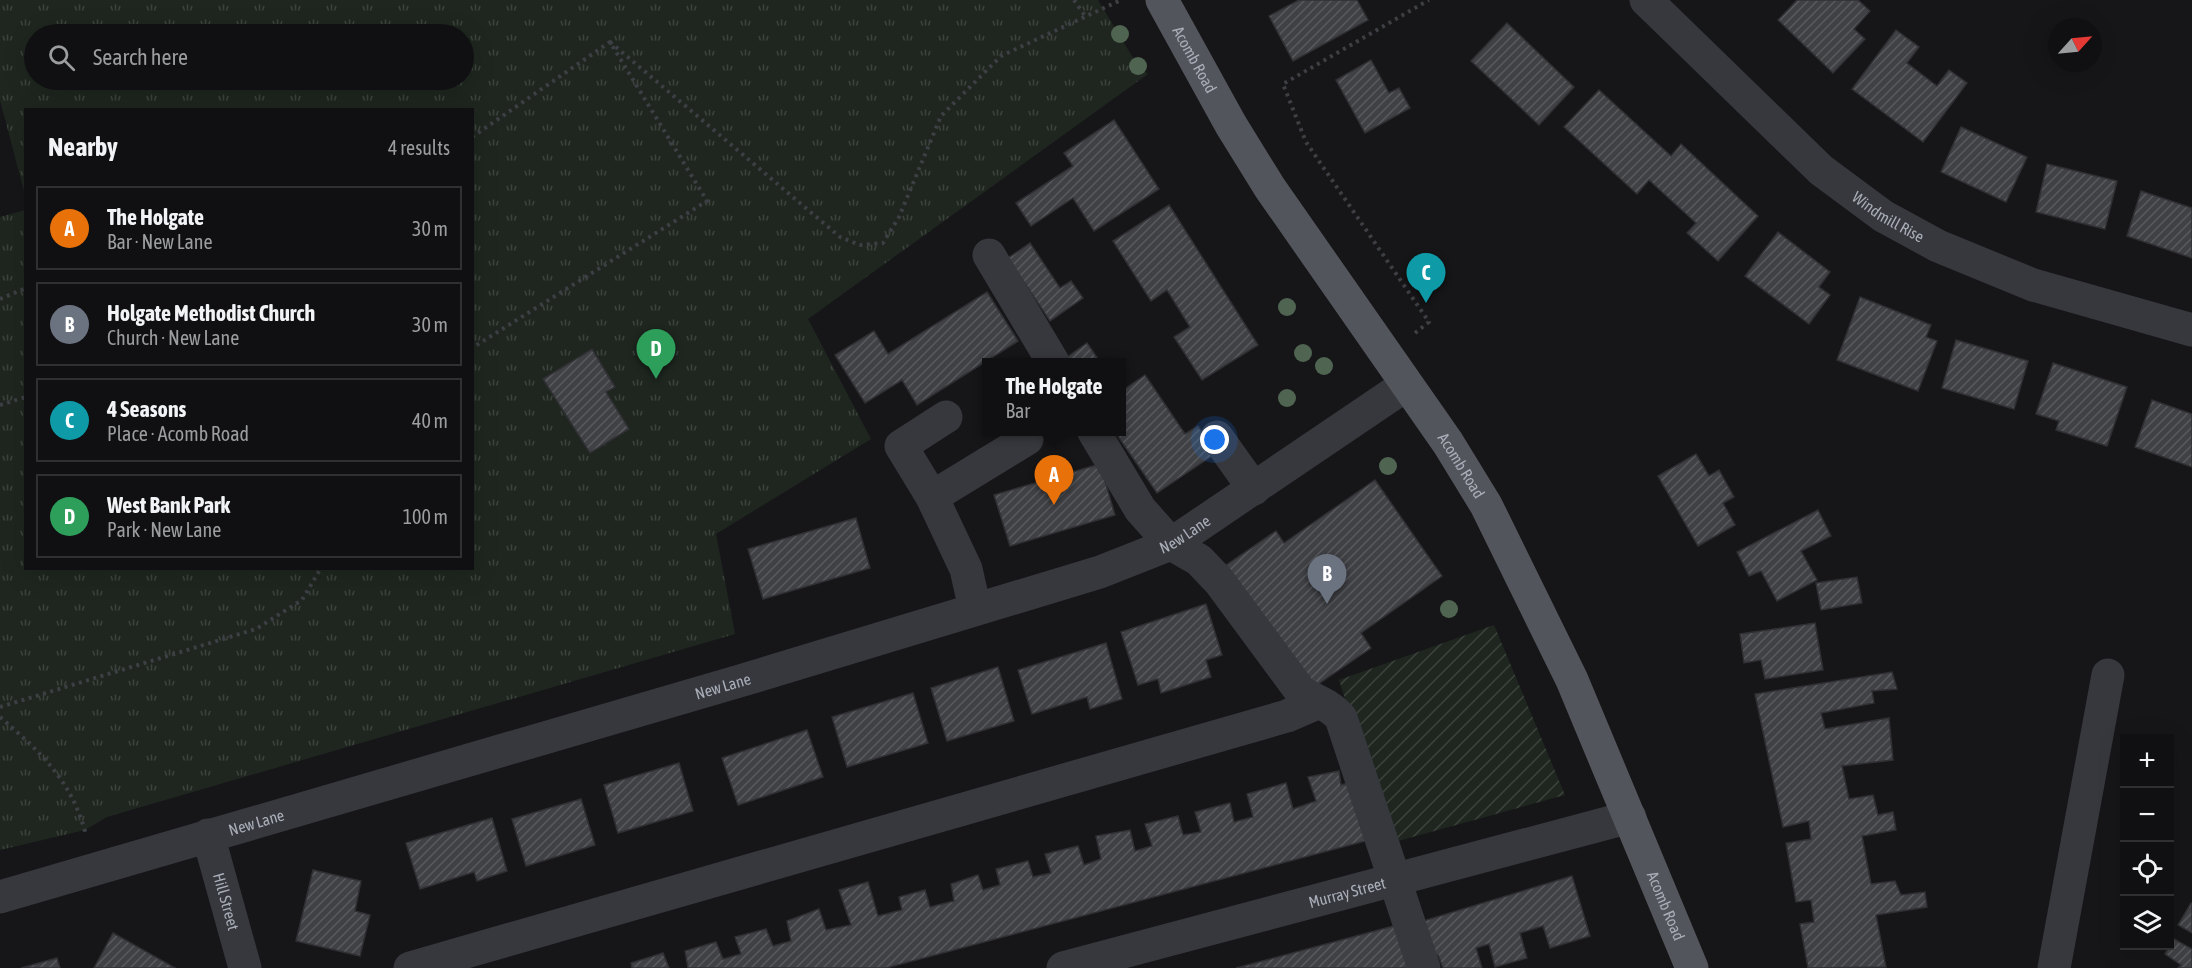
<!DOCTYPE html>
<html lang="en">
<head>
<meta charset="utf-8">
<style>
  :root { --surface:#101012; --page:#19191b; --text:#f1f3f6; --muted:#9c9d9f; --line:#303032; --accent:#f2b134 }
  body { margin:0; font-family:"Asap Condensed",sans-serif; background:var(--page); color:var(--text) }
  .controls { position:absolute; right:18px; bottom:18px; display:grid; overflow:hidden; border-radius:0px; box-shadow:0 6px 24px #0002 }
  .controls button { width:54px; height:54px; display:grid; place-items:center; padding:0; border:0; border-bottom:2px solid var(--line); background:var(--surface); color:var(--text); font:30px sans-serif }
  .compass { position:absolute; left:2048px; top:18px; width:54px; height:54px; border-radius:50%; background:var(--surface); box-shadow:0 6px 24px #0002; rotate:63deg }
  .you { position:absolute; left:1215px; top:440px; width:21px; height:21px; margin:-15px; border:4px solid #fff; border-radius:50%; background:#1a73e8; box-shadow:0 0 0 9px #1a73e833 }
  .badge { display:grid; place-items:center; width:39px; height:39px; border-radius:50%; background:var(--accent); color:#fff; font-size:20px; font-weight:700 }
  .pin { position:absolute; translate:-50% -50px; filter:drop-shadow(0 2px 3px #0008) }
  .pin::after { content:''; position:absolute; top:32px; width:21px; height:18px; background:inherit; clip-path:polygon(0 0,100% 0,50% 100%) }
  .popup { position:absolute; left:982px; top:358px; width:144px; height:78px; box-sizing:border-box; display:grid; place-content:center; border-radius:0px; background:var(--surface); filter:drop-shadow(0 2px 4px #0005); font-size:20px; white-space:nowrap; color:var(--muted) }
  .popup b { font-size:22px; color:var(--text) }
  .popup::after { content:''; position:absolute; left:50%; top:100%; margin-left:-12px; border:12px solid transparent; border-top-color:var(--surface) }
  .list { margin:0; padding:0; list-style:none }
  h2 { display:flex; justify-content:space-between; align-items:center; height:78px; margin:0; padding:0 24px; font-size:26px }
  h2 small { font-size:20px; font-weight:400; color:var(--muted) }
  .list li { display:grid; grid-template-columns:39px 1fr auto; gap:18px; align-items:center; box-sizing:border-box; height:84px; margin:0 12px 12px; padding:0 12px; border:2px solid var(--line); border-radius:0px }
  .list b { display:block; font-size:22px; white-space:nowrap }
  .list p { margin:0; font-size:20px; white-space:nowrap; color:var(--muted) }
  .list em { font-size:20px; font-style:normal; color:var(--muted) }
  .icon { flex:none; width:33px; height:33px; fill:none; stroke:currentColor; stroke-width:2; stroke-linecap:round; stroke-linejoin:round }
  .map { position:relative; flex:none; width:2192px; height:968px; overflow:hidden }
  .search { position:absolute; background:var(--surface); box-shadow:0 6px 24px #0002; left:24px; top:24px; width:450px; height:66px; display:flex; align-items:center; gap:15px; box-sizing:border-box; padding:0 21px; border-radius:33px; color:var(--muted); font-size:22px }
  .panel { position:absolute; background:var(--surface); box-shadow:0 6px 24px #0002; left:24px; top:108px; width:450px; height:462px; border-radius:0px }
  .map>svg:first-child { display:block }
  .park { fill:url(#park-tufts); fill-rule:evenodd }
  .garden { fill:url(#garden-furrows) }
  .building { fill:url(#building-hatch); stroke:#303034; stroke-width:1.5 }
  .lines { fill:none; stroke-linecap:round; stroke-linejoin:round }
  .path { stroke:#3d3f44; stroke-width:4; stroke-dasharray:3 4.5; stroke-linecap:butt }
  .minor { stroke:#37383d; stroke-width:33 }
  .major { stroke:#53555c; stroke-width:33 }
  .tree { fill:#506452 }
  .labels { text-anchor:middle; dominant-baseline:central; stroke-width:5; stroke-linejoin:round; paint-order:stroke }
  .street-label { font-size:16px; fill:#a8adb8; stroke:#111113 }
</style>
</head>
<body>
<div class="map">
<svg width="2192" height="968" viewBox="0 0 2192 968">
  <defs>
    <pattern id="park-tufts" width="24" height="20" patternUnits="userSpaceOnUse" patternTransform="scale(1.5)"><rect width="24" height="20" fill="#1e261f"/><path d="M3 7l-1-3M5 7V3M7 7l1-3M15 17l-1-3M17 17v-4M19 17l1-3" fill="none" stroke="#3c433d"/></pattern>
    <pattern id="garden-furrows" width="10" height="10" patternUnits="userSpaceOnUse" patternTransform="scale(1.5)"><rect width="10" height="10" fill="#1e261f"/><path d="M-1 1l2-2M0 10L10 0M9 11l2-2" fill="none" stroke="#3c433d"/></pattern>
    <pattern id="building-hatch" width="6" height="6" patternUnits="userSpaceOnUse" patternTransform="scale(1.5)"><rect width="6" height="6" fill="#404145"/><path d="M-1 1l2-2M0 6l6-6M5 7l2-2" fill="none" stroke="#595a5e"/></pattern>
  </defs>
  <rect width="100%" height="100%" fill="#161618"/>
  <path class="park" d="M 0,0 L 1098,0 L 1138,66 L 1148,74 L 808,319 L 871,439 L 716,534 L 735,634 L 107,817 L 85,830 L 0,850 L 0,217 L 25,210 L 26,568 L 472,568 L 472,110 L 26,110 L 25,195 L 0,100 ZM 34,34 L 464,34 L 464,80 L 34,80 Z"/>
  <polygon class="garden" points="1494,625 1565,795 1391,843 1339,680"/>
  <g class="building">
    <polygon points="1299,0 1357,0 1368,20 1293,61 1269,16"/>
    <polygon points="1797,0 1858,0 1870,11 1854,29 1865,39 1833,73 1778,20"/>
    <polygon points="1507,23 1574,87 1539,125 1471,61"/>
    <polygon points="1896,30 1919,47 1907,63 1937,86 1949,70 1967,83 1923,142 1852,89"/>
    <polygon points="1371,60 1389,93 1399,88 1410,108 1365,133 1336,80"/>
    <polygon points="1599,90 1671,156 1681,144 1758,216 1718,261 1687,233 1696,223 1649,180 1637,194 1564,127"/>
    <polygon points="1114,120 1159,189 1094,231 1073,198 1031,226 1016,203 1073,166 1064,153"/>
    <polygon points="1961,127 2027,157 2006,202 1941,172"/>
    <polygon points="2047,164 2117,181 2105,229 2036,212"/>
    <polygon points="2141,191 2192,208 2192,258 2127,236"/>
    <polygon points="1169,205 1258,345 1202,380 1174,337 1190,327 1167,290 1151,301 1113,241"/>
    <polygon points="1778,232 1830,272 1819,287 1830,295 1809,324 1745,276"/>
    <polygon points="1030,243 1060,288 1071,281 1083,298 1050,321 1008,258"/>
    <polygon points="987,292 1018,341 917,405 902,380 865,403 835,355 874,331 888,354"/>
    <polygon points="1860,297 1931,325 1926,337 1937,341 1918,391 1837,360"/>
    <polygon points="1956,340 2028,361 2014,409 1942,388"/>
    <polygon points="1087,343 1100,362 1069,362 1066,358"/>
    <polygon points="592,349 615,387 606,392 629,429 590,453 543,379"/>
    <polygon points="2053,363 2127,387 2107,446 2056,430 2059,421 2036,414"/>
    <polygon points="1145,375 1185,434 1198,426 1216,453 1157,493 1115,432 1122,432 1122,391"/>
    <polygon points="2152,400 2192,414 2192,467 2135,447"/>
    <polygon points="1696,454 1709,476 1719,470 1734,497 1723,503 1735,525 1698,546 1658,476"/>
    <polygon points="1100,464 1115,515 1010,546 994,495"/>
    <polygon points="1375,480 1442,576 1361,633 1371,648 1311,689 1225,566 1276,531 1284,543"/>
    <polygon points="1818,510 1831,536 1801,551 1817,580 1777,601 1761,571 1749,576 1737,552"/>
    <polygon points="856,518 870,568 763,599 748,549"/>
    <polygon points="1857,577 1862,603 1821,610 1816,583"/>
    <polygon points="1206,604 1222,655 1206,660 1211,677 1161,693 1158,679 1138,685 1121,632"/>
    <polygon points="1815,623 1823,670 1765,679 1761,660 1744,663 1740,634"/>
    <polygon points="1106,643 1122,699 1090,709 1087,697 1032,714 1018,670"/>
    <polygon points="998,667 1014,721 947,741 931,688"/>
    <polygon points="1892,672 1897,689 1872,691 1874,703 1821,713 1825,729 1889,718 1893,760 1842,766 1849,799 1873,795 1878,815 1893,812 1896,830 1862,836 1871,884 1895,881 1901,895 1925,892 1927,907 1876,915 1886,967 1808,968 1800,924 1814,922 1811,900 1796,902 1786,843 1811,839 1809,821 1783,827 1755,694"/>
    <polygon points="913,693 928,743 847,767 832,717"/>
    <polygon points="807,730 823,777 738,805 722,758"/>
    <polygon points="679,763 693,811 618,833 604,785"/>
    <polygon points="1339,771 1341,785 1353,782 1369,840 886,968 688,968 685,951 716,942 723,959 741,954 735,937 766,929 773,946 791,941 787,921 819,909 826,930 851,925 839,890 868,882 878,916 902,910 899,897 925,890 930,907 954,901 951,884 978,875 983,890 1000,885 996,869 1028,861 1033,877 1051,873 1045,854 1078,846 1084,865 1101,859 1096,836 1130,830 1135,851 1152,846 1145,824 1178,816 1183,835 1201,832 1195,812 1230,803 1234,822 1253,817 1247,794 1286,783 1293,809 1316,801 1308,777"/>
    <polygon points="581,799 595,845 526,866 512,819"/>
    <polygon points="492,818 507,871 477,881 474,872 420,889 406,843"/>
    <polygon points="313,870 361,881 355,911 370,915 360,956 296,941"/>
    <polygon points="1572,876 1590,936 1550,948 1543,926 1520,933 1527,958 1495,967 1489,944 1476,948 1482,968 1443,968 1438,955 1431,957 1420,922"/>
    <polygon points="2191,903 2192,904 2192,933 2178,925"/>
    <polygon points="1405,923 1416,968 1236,968"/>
    <polygon points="113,933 175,968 94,968"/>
    <polygon points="2174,939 2192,949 2192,968 2178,968 2181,965 2165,954"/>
    <polygon points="663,953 669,968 632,968 631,963"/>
    <polygon points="57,958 60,968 21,968"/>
  </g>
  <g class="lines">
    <g class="path">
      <polyline points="1074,0 1085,16"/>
      <polyline points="610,42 840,237 860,245 883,243 899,217 941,116 1001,56 1121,0"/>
      <polyline points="472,137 610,42 707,201 472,348"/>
      <polyline points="0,299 26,288"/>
      <polyline points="1415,333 1429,322 1306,142 1283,84 1429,0"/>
      <polyline points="0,405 26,397"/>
      <polyline points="0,707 256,629 302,600 321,568"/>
      <path d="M 0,717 C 41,753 71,779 86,835"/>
    </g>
    <g class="minor">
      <path id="s1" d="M 1646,0 L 1821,170 L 1883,216 L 1938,246 L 2033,285 L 2192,330"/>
      <polyline points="989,255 1053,362"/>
      <path d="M 1094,432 L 1140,509 L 1171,544 L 1199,560 L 1219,581 L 1301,692 C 1315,701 1331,705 1341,718 L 1424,968"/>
      <polyline points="1217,437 1254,489"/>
      <polyline points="932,497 901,446 946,417"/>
      <polyline points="975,609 966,569 932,497 1027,439"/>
      <path id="s2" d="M 208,835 L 245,968"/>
      <path id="s3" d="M 0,897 L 743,680 L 1100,572 L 1171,544 L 1406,385"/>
      <polyline points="410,968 1287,716 1317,703"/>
      <path id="s4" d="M 1063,968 L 1630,817"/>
      <polyline points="2054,968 2108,675"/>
    </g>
    <path class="major" id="s5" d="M 1162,0 L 1231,125 L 1270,188 L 1448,443 L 1486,505 L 1572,680 L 1692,968"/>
  </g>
  <g class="tree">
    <circle cx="1120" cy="34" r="9"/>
    <circle cx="1138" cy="66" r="9"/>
    <circle cx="1287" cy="307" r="9"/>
    <circle cx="1303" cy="353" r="9"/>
    <circle cx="1324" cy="366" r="9"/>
    <circle cx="1287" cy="398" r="9"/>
    <circle cx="1388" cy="466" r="9"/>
    <circle cx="1449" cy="609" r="9"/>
  </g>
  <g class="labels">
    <g class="street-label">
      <text stroke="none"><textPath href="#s5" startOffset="68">Acomb Road</textPath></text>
      <text stroke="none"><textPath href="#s1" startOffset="326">Windmill Rise</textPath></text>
      <text stroke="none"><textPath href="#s5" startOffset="554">Acomb Road</textPath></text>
      <text stroke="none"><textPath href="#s3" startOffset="1240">New Lane</textPath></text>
      <text stroke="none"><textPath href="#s3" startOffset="753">New Lane</textPath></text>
      <text stroke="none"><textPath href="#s3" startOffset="267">New Lane</textPath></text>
      <text stroke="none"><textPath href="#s4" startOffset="294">Murray Street</textPath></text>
      <text stroke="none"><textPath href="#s2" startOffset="69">Hill Street</textPath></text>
      <text stroke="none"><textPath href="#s5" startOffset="1040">Acomb Road</textPath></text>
    </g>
  </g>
</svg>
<div class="controls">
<button>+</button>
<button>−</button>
<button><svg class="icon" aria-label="locate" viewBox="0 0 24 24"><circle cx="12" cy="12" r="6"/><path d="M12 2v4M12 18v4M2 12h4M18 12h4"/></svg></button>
<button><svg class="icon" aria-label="layers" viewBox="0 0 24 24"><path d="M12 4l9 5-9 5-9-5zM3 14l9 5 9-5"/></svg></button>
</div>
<svg class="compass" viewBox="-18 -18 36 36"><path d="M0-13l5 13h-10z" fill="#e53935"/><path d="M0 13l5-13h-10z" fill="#9c9d9f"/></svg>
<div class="you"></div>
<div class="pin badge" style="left:1054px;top:505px;background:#e8710a">A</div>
<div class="popup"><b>The Holgate</b>Bar</div>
<div class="pin badge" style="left:1327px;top:604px;background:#6b7280">B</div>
<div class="pin badge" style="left:1426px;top:303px;background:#0f9aa8">C</div>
<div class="pin badge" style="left:656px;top:379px;background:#2e9e5b">D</div>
<div class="search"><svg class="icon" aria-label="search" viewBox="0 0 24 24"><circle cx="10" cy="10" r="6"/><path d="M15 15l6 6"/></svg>Search here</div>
<section class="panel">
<h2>Nearby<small>4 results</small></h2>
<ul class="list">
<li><span class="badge" style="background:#e8710a">A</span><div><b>The Holgate</b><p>Bar · New Lane</p></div><em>30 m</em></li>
<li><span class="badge" style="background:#6b7280">B</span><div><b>Holgate Methodist Church</b><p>Church · New Lane</p></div><em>30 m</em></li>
<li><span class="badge" style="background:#0f9aa8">C</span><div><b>4 Seasons</b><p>Place · Acomb Road</p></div><em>40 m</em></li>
<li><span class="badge" style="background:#2e9e5b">D</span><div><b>West Bank Park</b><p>Park · New Lane</p></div><em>100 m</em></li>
</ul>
</section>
</div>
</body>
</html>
